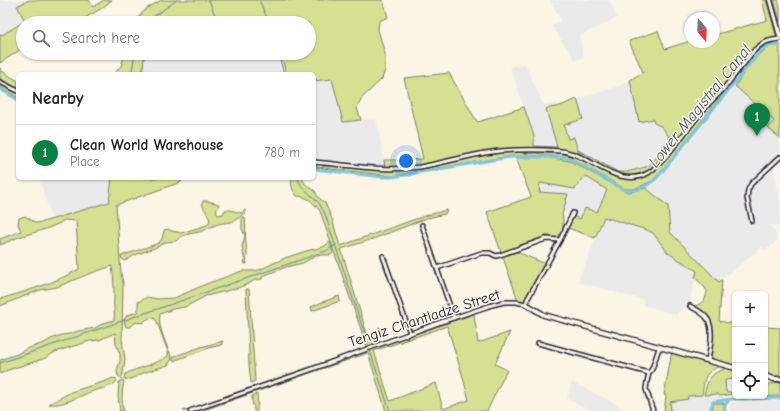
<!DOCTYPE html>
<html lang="en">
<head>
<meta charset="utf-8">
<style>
  :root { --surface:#fff; --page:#f2f2f2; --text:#222; --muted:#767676; --line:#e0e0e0; --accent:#0b8043 }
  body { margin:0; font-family:"Comic Neue",sans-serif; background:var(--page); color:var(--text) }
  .controls { position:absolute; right:12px; bottom:12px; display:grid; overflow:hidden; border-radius:6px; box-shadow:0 1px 3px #0004 }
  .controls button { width:36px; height:36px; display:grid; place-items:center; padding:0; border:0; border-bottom:1px solid var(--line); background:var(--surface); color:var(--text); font:20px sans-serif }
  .compass { position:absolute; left:684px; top:12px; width:36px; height:36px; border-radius:50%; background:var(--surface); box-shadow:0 1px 3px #0004; rotate:161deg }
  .you { position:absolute; left:406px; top:161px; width:14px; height:14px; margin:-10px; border:3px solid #fff; border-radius:50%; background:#1a73e8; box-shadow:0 0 0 6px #1a73e833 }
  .badge { display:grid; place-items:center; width:26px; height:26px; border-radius:50%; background:var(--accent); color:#fff; font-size:13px; font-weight:700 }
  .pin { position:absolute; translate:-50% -33px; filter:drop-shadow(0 1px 2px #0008) }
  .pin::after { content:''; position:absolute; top:21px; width:14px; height:12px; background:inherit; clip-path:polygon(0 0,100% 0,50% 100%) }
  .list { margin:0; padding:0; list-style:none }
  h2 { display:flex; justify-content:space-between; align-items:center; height:52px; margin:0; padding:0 16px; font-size:17px }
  h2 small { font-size:13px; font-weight:400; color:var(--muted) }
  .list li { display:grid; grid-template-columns:26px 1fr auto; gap:12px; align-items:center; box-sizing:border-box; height:56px; padding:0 16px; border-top:1px solid var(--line) }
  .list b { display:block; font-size:15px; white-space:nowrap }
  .list p { margin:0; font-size:13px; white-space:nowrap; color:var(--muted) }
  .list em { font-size:13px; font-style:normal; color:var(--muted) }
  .icon { flex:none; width:22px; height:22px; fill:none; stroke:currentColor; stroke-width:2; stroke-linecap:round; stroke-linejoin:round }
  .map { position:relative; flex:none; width:780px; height:411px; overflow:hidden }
  .search { position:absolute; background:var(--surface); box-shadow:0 1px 3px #0004; left:16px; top:16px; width:300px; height:44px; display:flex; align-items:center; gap:10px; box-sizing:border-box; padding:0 14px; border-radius:22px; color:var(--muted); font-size:15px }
  .panel { position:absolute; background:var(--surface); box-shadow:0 1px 3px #0004; left:16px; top:72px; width:300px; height:108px; border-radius:6px }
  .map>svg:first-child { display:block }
  .built { fill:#ebeaeb }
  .green { fill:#d5e093; stroke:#7c8167; fill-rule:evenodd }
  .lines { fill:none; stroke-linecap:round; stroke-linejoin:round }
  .stream { stroke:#5c84a0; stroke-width:1 }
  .canal { stroke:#82c5e3; stroke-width:3 }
  .minor-casing { stroke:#22223b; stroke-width:6 }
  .tertiary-casing { stroke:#22223b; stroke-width:7 }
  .minor { stroke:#fcf5e5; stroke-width:3 }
  .tertiary { stroke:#fcf5e5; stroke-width:4 }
  .labels { text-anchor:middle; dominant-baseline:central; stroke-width:3; stroke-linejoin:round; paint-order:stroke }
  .street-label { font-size:15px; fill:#22223b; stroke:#fcf5e5 }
  .water-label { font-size:16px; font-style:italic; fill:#3f536d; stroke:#fcf5e5 }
</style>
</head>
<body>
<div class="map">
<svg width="780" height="411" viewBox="0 0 780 411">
  <rect width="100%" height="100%" fill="#fcf5e5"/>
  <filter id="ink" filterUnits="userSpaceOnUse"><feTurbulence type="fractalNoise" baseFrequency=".025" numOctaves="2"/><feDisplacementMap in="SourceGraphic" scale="8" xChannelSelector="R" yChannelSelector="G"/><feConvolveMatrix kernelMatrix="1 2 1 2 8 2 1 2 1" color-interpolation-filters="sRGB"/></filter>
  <g filter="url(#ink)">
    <g class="built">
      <polygon points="0,0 29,0 18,7 25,20 2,35 0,34"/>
      <polygon points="550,0 610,0 617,18 579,36 584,57 575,60 552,26 561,21"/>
      <polygon points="145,53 281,53 286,74 142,74"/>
      <polygon points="525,64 543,104 564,104 560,106 546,109 557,147 534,146 534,136 510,67 516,65 517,67"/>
      <polygon points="333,79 343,122 376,119 386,169 314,162 314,81"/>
      <polygon points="630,80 633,93 653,119 654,123 662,127 671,140 649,166 630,171 622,172 618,172 578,150 574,137 568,139 564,125 582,119 577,99 617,87"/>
      <polygon points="735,86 774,121 768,128 780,138 780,162 774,167 780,203 780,225 771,226 775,232 777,239 775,243 765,251 762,247 719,282 670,232 668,206 646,188 651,185 658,180"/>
      <polygon points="585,175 607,189 597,212 580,219 563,212 568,194 538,192 540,183 575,189"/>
      <polygon points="39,178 112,178 109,202 52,219"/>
      <polygon points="604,217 647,230 653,233 668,253 697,271 688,308 679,311 677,315 643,305 643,300 578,282"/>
      <polygon points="735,379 735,394 724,396 725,402 723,407 724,411 671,411 670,402 687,399 687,396 704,395 706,395 726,393 725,380"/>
      <polygon points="572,382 630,411 591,411 567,399"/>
      <polygon points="780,400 780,411 729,411 731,402"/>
    </g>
    <g class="green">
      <polygon points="29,0 89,0 93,7 104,0 112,0 102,8 76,23 23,23 23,48 0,63 0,34 2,35 25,21 17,6"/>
      <polygon points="162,0 383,0 388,17 379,21 378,30 385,54 385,70 382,79 362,98 357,108 361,120 343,122 332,79 314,81 314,74 286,74 281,54 274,53 309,53 309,23 133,23 147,8"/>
      <path d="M 762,0 L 766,0 L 777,38 L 753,50 L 653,168 C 634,182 614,175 596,163 C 592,161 589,157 584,154 C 580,152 569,150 563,150 C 530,147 498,149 466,155 C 447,159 427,166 408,165 L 406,160 L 423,159 L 404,78 L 449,73 L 476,120 L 478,122 L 524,107 L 534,136 L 534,146 L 557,147 L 546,109 L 560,106 L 577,99 L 583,119 L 564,125 L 568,139 L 574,137 L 578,150 L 618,172 L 627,172 L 649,166 L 671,140 L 662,127 L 654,123 L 653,119 L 639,122 L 630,80 L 643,72 L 629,41 L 658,31 L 665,49 L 690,41 L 714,42 L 714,35 L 767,20 Z"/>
      <polygon points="774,0 778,0 780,7 780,22"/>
      <path d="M 777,41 L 779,43 L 768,44 L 759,49 L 660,173 L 652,181 L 641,186 L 642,189 L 646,188 L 668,206 L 670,232 L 719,282 L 722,280 L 719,321 L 735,324 L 735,366 C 728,364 714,363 711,355 L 713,325 L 706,314 L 694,307 C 703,302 706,301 707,291 L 702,284 L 695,278 L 697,271 L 668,253 L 653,233 L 647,230 L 604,217 L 595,238 L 568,228 L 573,216 L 580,219 L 585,208 L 597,212 L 607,190 L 585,176 L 575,189 L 540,183 L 539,192 L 568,194 L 562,215 L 563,217 L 563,231 L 558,241 L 548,235 L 515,247 L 517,252 L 546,264 L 525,301 L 523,302 L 518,300 L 487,212 L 531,197 L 516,158 L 546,157 L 570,161 L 625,191 L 629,192 L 639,190 L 639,187 L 633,189 L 625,189 L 571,158 L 555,156 L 510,156 L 392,176 L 314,167 L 314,165 L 320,168 L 325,166 L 331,166 L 385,170 L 403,170 L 436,166 L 443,163 L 462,159 L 491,154 L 512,152 L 519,152 L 526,154 L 536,153 L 541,154 L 560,153 L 581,159 L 616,178 L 639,178 L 651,173 L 670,155 L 692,126 L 708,109 L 715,99 L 722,93 L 732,80 L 732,79 C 734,77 737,75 739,73 C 751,59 756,44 777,41 Z"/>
      <path d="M 772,46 L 779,46 L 780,47 L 780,138 L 768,128 L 774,121 L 735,86 C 745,72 755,53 772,46 Z"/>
      <polygon points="125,53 145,53 142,74 114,74 121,66"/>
      <polygon points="0,68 2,71 18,81 18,90 0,80"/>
      <polygon points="0,83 18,93 18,98 0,87"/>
      <polygon points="384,160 404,160 404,165 401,166 385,168"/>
      <path d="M 112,178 L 183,178 L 181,182 L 116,205 L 121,274 L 123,282 L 122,340 L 125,359 L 123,373 L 121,379 L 118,376 L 117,371 L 120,361 L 120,354 L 116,344 L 115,333 L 99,340 L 90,341 L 55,352 L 46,358 L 8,370 L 0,374 L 0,360 L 17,354 L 26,349 L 44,343 L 51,339 L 62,335 L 70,334 L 78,331 L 95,328 L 104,323 L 114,320 C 115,312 113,305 114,298 C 114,286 114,278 112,266 L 86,275 L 57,287 L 40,290 L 0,306 L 0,299 C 27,291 55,283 79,269 L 76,221 L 64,220 L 60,223 L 46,229 L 19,237 L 0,245 L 0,239 L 21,231 L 18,224 L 19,218 L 25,216 L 36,223 L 43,222 L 109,202 Z"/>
      <path d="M 292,178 L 302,178 L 305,184 L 315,191 L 318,197 L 325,203 L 332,219 L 340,246 L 424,216 L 447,210 L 445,214 L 427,218 L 373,239 L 341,249 L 367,334 C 374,339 372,342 376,347 L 474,314 L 478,343 L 510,332 L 495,364 L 507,370 L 487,411 L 386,411 L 368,353 L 201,411 L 183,411 L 367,347 L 320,211 C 313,202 309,197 297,196 C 293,191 290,185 292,178 ZM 447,326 L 462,374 L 469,400 L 443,409 L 436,383 L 390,401 L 374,351 Z"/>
      <path d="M 203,201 L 208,201 L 219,204 L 216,212 L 217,214 L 219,215 L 223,214 L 225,210 C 231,209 235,212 242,213 L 244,210 L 247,211 C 244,214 235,221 231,222 C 225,223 219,223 213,226 C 208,228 204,231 199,232 C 191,234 182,234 176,241 L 166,242 L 157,247 L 135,255 L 125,261 L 122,259 L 121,256 L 159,243 L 162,239 L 164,230 L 169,229 L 171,231 L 178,232 L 181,233 L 207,225 L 210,221 C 209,214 204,210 202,204 Z"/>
      <path d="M 242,217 L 245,217 C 246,226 245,235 246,244 C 246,247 247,251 247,254 C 247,258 246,260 247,264 L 245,264 L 242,246 L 245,236 L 242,229 Z"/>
      <path d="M 330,242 L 333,253 L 331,255 L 321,255 L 310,259 L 303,263 L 286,267 L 263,276 L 262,279 L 255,280 L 250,283 L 238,288 L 206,296 L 185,307 L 173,309 L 160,314 C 157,327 168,347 172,359 L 168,365 L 143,373 L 136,377 L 127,380 L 124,379 L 125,374 C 139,367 155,365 168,356 L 168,352 L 157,322 L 154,318 L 147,319 L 143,323 C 137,322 134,322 130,327 L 126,327 L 124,320 L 127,315 L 138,312 L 138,302 L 147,297 L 158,299 L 174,298 L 195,289 L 206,284 L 242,271 L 254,271 L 259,270 L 285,258 L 306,251 L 323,247 Z"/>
      <path d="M 246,289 L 249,289 L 255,381 L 251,383 C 250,372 248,362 249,352 Z"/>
      <polygon points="339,296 340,301 312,311 311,307 320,303"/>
      <polygon points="765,327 780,328 780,377 775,377 765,374"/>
      <polygon points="223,341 221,345 209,348 173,361 173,357 175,356 201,347"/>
      <path d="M 672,351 L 720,366 C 703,374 705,377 702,395 L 688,396 L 688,399 L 670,402 L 671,411 L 664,411 L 666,396 L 664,395 Z"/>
      <path d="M 728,368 L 735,370 L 735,379 L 725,380 L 726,392 L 735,392 L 735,394 L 720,396 L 717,394 L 706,395 L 704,395 C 708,378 711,372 728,368 Z"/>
      <path d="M 113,378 L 117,379 C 116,382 116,382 114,384 C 108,388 99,389 93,391 C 79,396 64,406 49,404 L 71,392 L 106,381 Z"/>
      <path d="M 122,380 L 124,381 C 122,391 121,401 124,411 L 120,411 L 118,396 L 119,382 Z"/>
      <polygon points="780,382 780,396 751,397 751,396 765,396 765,385"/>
      <path d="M 257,394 C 258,400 257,405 257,411 L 254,411 C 254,405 251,402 252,396 Z"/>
      <polygon points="715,403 724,403 724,411 713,411 713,405"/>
    </g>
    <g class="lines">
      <g class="stream">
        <polyline points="209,0 218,23"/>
        <polyline points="260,2 269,23"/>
        <polyline points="147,23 150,19 177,0"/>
        <polyline points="278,53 284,74"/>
        <polyline points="130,74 132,71 135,53"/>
        <path d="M 298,178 C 300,188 310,193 316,200 C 320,204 322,208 325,214 L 368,344"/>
        <polyline points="370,351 390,411"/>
        <polyline points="0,363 326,251 336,245"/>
      </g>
      <g class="canal">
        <polyline points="0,89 18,100"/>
        <path d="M 314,169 L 383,177 L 392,177 L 510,157 L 560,157 L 571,159 L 624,190 C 636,192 648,186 657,178 L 762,49 L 772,45 L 780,45"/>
        <polyline points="710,411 713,402 731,399 746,399 780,398"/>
        <polyline points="725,411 725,405 729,400"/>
      </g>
      <defs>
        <g id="minor">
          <polyline points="0,82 18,91"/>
          <path d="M 314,162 C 349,165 385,172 420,167 C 442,163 463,157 485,153 C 510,149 536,149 561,151 C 591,154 617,190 648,173 C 660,166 669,152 678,142 C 687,130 696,118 706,107 C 712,100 719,94 725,87 C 732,78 739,69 746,61 C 749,56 753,51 758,47 C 764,41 772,40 780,39"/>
          <polyline points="752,221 747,198 748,190 751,184 780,157"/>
          <polyline points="422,225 454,318"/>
          <polyline points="383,256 410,333"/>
          <polyline points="437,268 481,253 490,253 496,256 500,255 546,239 560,240"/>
          <path d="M 690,306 C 695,309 702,312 706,317 C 715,327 710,348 708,360"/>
          <polyline points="538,343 649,373"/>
          <polyline points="190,411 307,371 441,322 492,305 504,302 516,302 526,304 527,300 560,240 573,213"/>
          <polyline points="653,411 646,389 647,382 649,373 652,369 658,351 660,347"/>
        </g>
        <g id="tertiary">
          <polyline points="770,0 780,36"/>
          <polyline points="526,304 544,315 735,368"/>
          <polyline points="765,376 774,379 780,379"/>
        </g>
      </defs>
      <use href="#minor" class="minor-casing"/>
      <use href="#tertiary" class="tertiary-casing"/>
      <use href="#minor" class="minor"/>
      <use href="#tertiary" class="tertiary"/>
    </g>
  </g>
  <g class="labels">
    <g class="street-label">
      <text transform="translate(424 318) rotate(-18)">Tengiz Chantladze Street</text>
    </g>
    <g class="water-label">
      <text transform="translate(700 106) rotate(-51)">Lower Magistral Canal</text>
    </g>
  </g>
</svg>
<div class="controls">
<button>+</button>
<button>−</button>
<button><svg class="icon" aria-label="locate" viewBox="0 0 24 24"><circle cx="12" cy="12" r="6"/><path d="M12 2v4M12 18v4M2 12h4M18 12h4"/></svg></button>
</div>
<svg class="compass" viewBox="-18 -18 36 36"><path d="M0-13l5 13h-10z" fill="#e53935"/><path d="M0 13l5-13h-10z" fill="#767676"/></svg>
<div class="you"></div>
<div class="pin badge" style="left:757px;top:136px">1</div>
<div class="search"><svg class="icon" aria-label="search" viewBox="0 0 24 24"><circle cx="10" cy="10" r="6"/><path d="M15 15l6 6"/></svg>Search here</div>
<section class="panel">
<h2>Nearby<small></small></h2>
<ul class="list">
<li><span class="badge">1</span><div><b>Clean World Warehouse</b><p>Place</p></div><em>780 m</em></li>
</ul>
</section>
</div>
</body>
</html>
